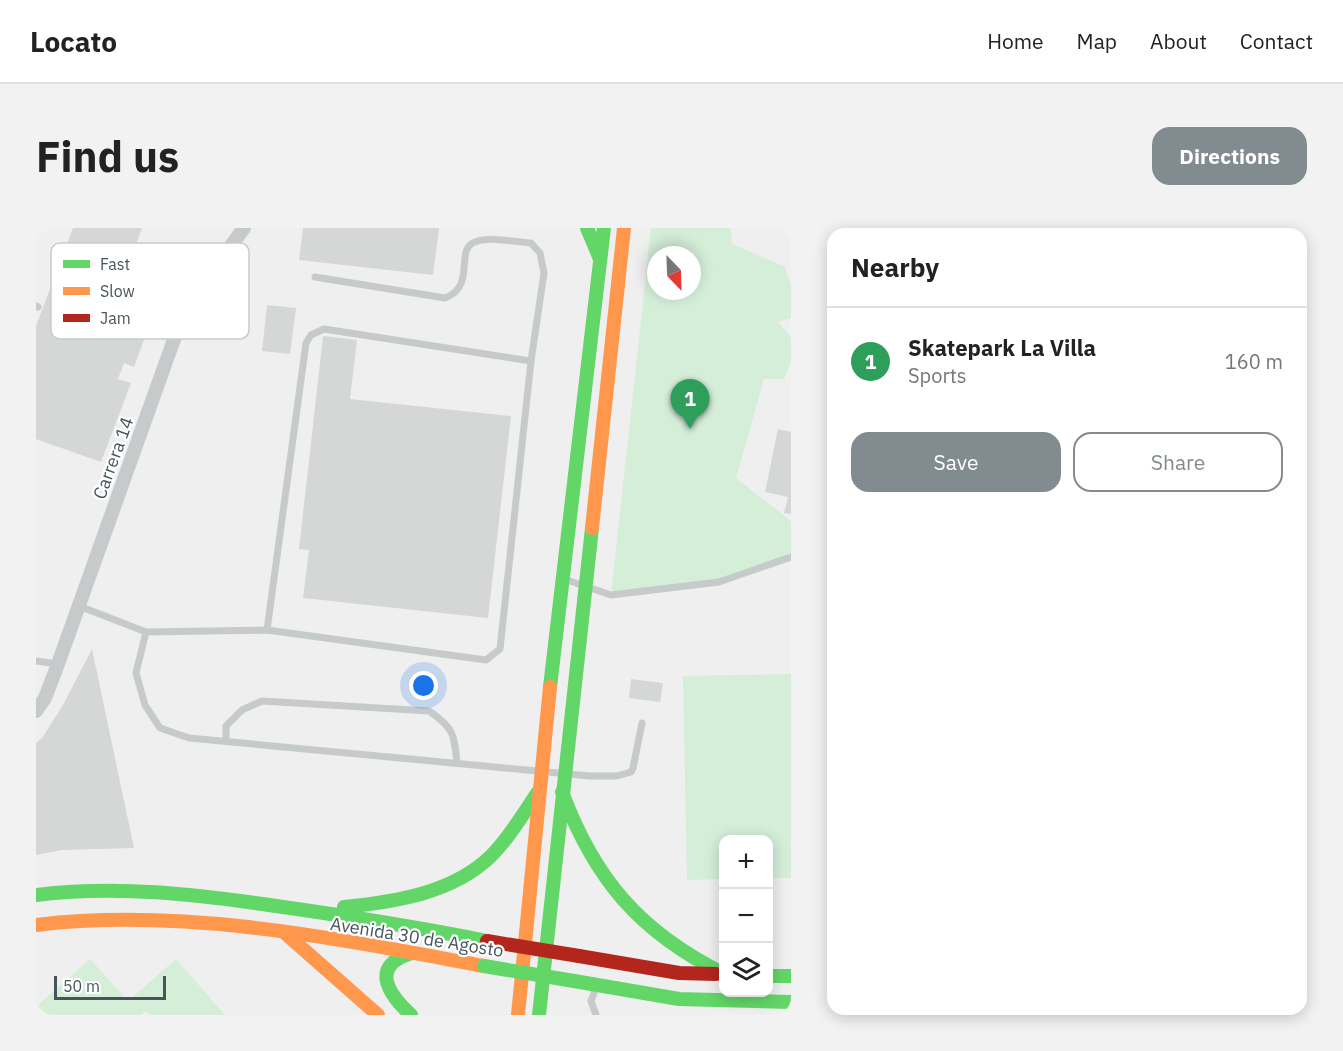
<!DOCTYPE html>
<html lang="en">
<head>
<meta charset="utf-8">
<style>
  :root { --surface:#fff; --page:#f2f2f2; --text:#222; --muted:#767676; --line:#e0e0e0; --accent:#828b8f }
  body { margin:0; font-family:"IBM Plex Sans",sans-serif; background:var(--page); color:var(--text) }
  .controls { position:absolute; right:18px; bottom:18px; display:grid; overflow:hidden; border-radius:12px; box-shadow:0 3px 15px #0003 }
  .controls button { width:54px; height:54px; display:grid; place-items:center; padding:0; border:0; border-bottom:2px solid var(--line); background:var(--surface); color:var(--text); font:30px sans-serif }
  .compass { position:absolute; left:611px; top:18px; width:54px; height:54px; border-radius:50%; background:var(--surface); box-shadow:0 3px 15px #0003; rotate:157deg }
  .scale { position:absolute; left:18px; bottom:15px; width:112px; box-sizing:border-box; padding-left:6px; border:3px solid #47555b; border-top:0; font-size:16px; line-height:21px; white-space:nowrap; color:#47555b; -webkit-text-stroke:4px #fff; paint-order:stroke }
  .you { position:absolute; left:388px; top:458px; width:21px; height:21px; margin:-15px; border:4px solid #fff; border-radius:50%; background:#1a73e8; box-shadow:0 0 0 9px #1a73e833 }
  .badge { display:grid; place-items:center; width:39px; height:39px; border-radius:50%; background:var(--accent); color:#fff; font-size:20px; font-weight:700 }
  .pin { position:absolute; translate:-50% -50px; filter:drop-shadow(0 2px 3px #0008) }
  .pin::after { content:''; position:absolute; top:32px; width:21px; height:18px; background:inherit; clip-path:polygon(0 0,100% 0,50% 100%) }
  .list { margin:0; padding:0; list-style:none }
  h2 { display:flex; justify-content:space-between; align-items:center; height:78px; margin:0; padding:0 24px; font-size:26px }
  h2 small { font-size:20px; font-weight:400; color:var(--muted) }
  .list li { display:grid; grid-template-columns:39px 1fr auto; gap:18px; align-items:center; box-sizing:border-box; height:108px; padding:0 24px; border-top:2px solid var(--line) }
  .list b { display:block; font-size:22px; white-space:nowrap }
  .list p { margin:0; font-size:20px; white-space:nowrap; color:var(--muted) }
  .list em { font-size:20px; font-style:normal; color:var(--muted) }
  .actions { display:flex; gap:12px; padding:18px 24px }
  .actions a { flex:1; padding:14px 0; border:2px solid var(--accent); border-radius:18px; text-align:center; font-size:21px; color:var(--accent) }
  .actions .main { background:var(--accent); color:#fff }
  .icon { flex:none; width:33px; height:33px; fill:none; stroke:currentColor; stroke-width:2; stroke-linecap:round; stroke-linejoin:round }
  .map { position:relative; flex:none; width:755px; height:787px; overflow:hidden; border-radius:18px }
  header { display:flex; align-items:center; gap:36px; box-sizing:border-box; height:84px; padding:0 30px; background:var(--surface); border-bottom:2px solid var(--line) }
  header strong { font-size:28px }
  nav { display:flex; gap:33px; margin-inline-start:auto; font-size:21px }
  .intro { display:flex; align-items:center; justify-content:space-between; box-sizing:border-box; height:144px; padding:0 36px }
  h1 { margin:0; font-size:42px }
  .button { padding:15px 27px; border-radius:18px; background:var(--accent); color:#fff; font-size:21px; font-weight:700 }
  main { display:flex; gap:36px; padding:0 36px }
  aside { flex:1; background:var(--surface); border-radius:18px; box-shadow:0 3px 15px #0003 }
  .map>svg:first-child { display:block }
  .green { fill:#d4eed8; fill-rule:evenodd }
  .building { fill:#d5d7d7 }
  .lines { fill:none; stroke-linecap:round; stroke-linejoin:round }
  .lane { stroke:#c7cacb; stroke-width:7 }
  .street { stroke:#c7cacb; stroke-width:14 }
  .fast { stroke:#63d668; stroke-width:14 }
  .slow { stroke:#ff974d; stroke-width:14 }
  .jam { stroke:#b3261e; stroke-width:14 }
  .fast-bridge { stroke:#63d668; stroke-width:14 }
  .jam-bridge { stroke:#b3261e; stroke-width:14 }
  .labels { text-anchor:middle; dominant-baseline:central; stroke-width:4.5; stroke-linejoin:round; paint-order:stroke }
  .street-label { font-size:18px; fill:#47555b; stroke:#fff }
  .key { fill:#fff; stroke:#c8ccce; stroke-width:1.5 }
  .key-label { font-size:16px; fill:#47555b }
</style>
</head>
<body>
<header>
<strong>Locato</strong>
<nav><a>Home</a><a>Map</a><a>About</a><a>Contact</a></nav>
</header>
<div class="intro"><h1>Find us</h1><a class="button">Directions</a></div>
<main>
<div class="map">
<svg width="755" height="787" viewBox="0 0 755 787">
  <rect width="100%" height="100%" fill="#efefef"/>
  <g class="green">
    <path d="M 615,0 L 695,0 L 696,16 L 749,39 L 755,58 L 755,90 L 742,94 L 755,109 L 755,133 L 748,151 L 728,151 L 700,250 L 755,293 L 755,329 L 683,354 L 575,367 ZM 620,27 L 656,27 L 656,63 L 620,63 Z"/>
    <polygon points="755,446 755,650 733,650 732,612 688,612 687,651 651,652 647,448"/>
    <polygon points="54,731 92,773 140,731 189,787 114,787 110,783 105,787 0,787 0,779"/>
  </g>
  <g class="building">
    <polygon points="37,0 106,0 95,30 140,47 134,64 127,61 98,139 88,135 82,151 95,155 65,234 0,211 0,98"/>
    <polygon points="267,0 403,0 397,47 263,32"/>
    <polygon points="231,77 260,80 254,126 226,123"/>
    <polygon points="287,108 321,112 314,171 475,188 452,390 267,370 273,322 263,321"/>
    <polygon points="742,201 755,204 755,286 748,285 752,269 729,264"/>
    <polygon points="56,421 98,620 26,622 0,627 0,515 6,510 27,477"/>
    <polygon points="595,451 627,455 624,474 593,470"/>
  </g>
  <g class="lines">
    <g class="lane">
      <polyline points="0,78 2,79"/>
      <polyline points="528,351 575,367 683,354 755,329"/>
      <path d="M 43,378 L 110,404 L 231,402 L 450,432 L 464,421 L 495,133 L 508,45 L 504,25 L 495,15 C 478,14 455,8 439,14 C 418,21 441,58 409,70 L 279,49"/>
      <polyline points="231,402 270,115 275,107 288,101 495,133"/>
      <polyline points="110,404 100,445 109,477 124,500 153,510 554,548 581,548 595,544 597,540 606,495"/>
      <polyline points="0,433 22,436"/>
      <path d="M 190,513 L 190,498 L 206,482 L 226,473 L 393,483 C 418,500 418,506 421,535"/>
      <polyline points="560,787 555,773 560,760"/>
    </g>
    <polyline class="street" points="0,483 9,470 22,436 141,103 172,49 208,0"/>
    <g class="fast">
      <polyline points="551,0 564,31"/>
      <polyline points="514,459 568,0"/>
      <path d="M 526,564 C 559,652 604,704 688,746"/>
      <path d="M 0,667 C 81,657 159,666 240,678 C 311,688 381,699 451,713"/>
      <path d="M 308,679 C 359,674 417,665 455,628 C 474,609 487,586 502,564"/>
      <polyline points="732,748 755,748"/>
      <polyline points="538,753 643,771 755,774"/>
      <path d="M 375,787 C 351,765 334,737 376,725"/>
      <polyline points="503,787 556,300"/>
    </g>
    <g class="slow">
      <polyline points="556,300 588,0"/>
      <path d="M 0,697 C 149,679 302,711 448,738"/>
      <polyline points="250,706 342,787"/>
      <polyline points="482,787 514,459"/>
    </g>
    <polyline class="jam" points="543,728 643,745 680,746"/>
    <polyline class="fast-bridge" points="448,738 538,753"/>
    <polyline class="jam-bridge" points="451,713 543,728"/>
  </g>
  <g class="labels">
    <g class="street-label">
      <text transform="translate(77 230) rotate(-70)">Carrera 14</text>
      <text transform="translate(381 709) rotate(9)">Avenida 30 de Agosto</text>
    </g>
  </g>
  <rect x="15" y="15" width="198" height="96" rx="9" class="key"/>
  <rect x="27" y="32" width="27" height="8" fill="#63d668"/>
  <rect x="27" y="59" width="27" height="8" fill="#ff974d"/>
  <rect x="27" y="86" width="27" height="8" fill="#b3261e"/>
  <g class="key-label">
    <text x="64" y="42">Fast</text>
    <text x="64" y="69">Slow</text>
    <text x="64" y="96">Jam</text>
  </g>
</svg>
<div class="controls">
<button>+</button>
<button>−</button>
<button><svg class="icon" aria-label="layers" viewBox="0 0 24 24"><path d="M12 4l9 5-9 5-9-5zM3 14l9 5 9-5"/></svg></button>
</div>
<svg class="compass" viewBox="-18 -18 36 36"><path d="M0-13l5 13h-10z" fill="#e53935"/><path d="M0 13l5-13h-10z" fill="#767676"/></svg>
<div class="scale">50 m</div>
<div class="you"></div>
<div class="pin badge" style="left:654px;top:201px;background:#2e9e5b">1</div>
</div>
<aside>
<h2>Nearby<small></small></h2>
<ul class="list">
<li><span class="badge" style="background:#2e9e5b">1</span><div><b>Skatepark La Villa</b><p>Sports</p></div><em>160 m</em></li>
</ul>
<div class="actions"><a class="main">Save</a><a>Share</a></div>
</aside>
</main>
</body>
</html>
